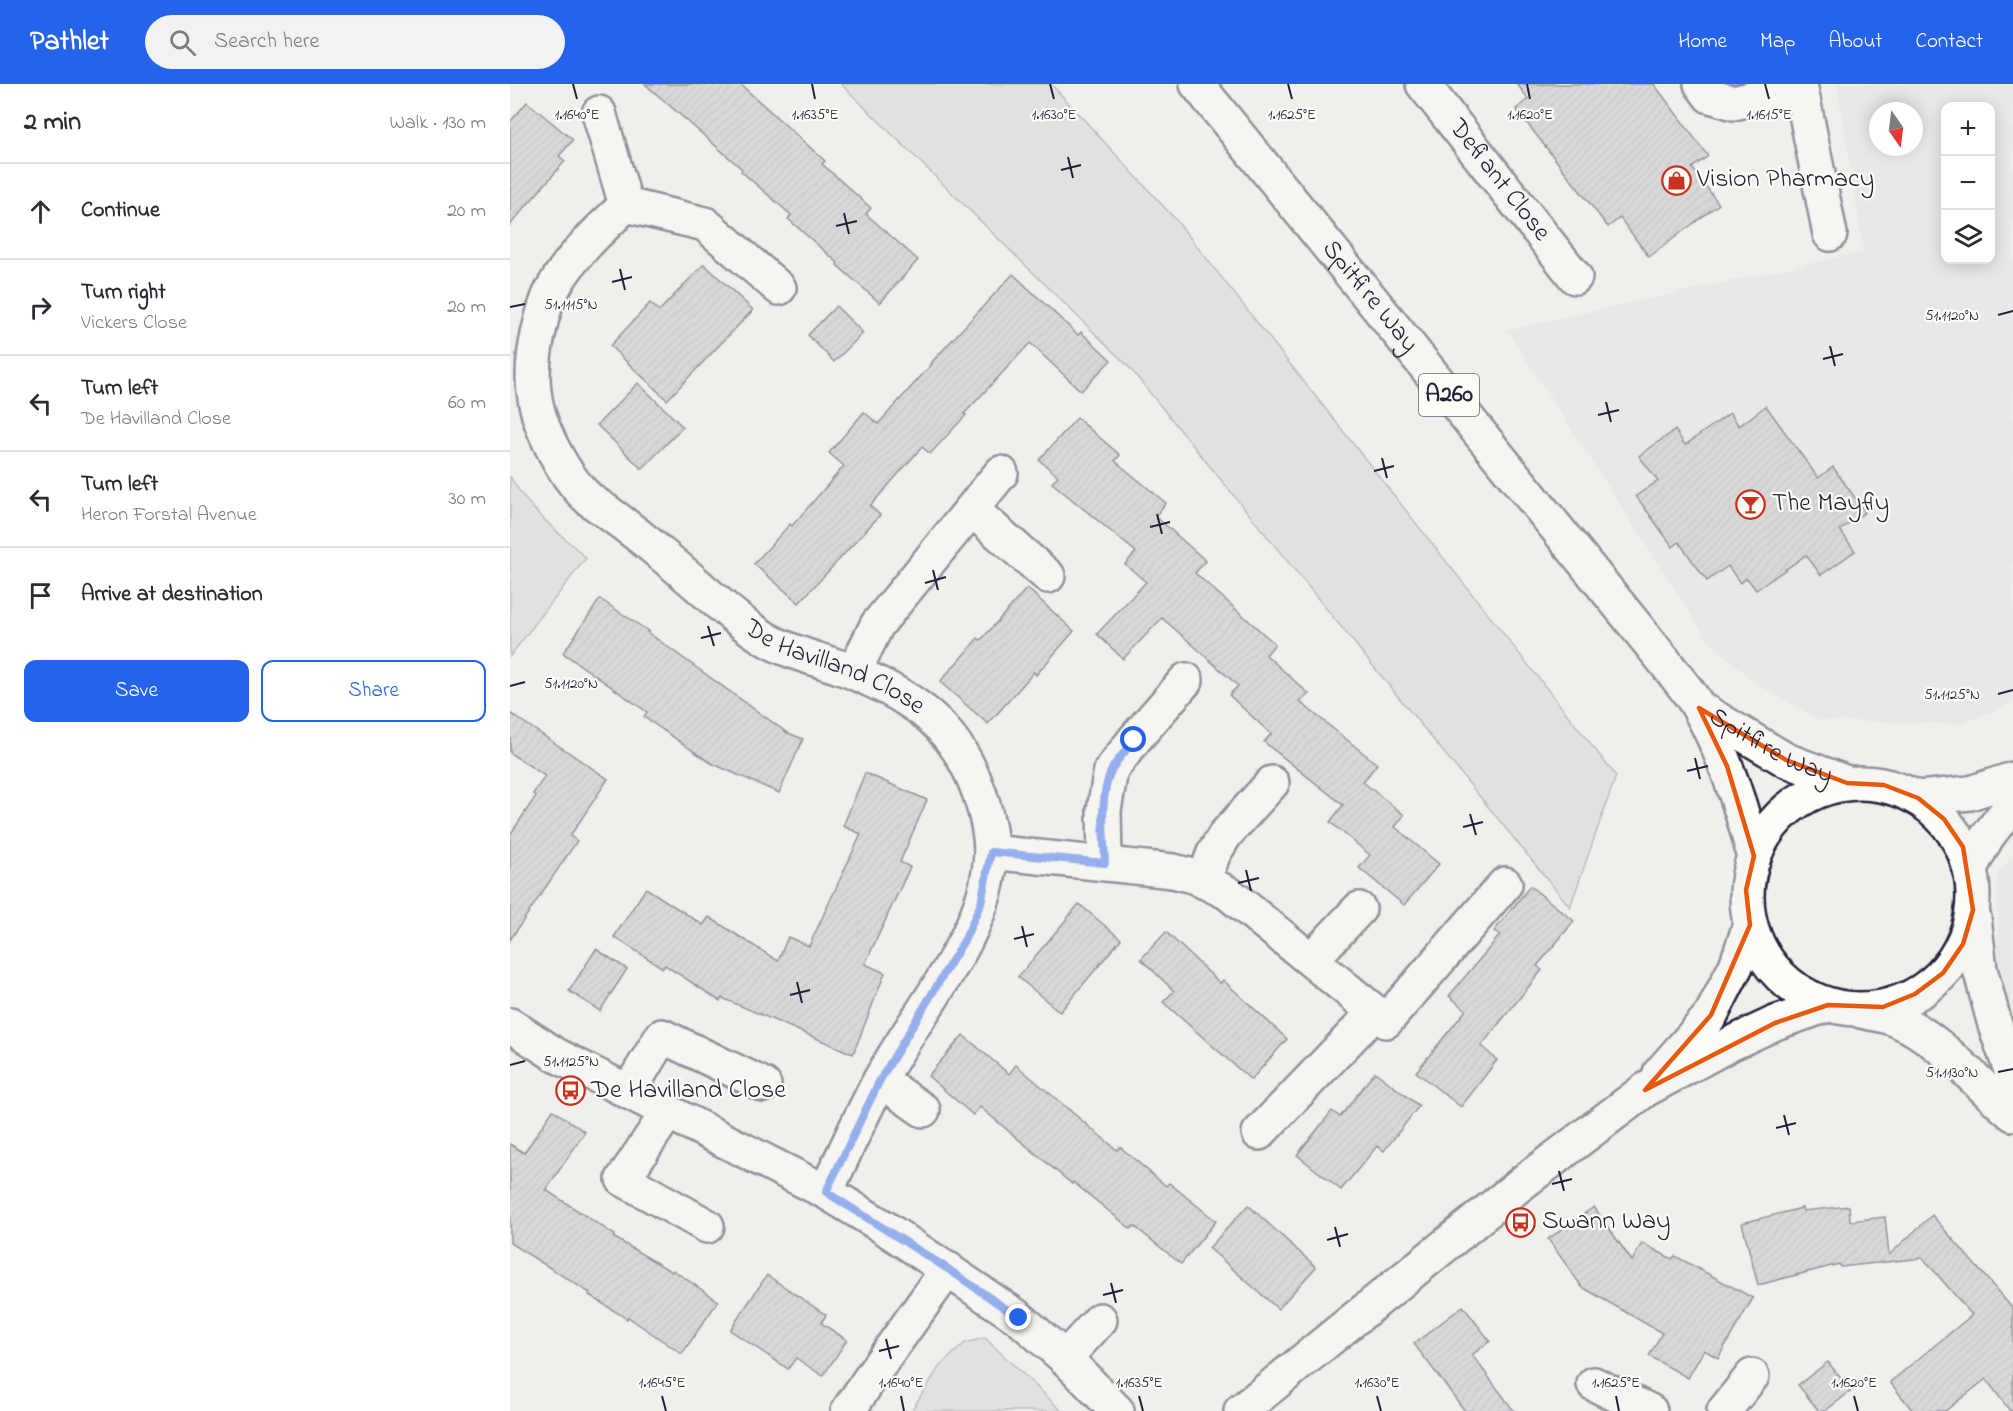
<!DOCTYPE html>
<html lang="en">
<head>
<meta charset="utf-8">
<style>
  :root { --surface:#fff; --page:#f2f2f3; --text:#2b2b33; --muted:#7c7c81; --line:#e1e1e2; --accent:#2563eb }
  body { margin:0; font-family:"Indie Flower",sans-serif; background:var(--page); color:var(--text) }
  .controls { position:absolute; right:18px; top:18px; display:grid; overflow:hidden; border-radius:12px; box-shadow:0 3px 15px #0003 }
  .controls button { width:54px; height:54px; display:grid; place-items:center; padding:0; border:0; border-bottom:2px solid var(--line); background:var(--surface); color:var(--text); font:30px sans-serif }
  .compass { position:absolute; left:1359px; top:18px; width:54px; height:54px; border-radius:50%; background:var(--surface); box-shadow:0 3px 15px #0003; rotate:166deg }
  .stop { position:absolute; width:18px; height:18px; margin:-14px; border:4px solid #2563eb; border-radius:50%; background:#fff }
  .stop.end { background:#2563eb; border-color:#fff; box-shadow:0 2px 6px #0008 }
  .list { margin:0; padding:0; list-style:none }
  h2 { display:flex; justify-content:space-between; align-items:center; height:78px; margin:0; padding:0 24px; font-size:26px }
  h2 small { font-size:20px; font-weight:400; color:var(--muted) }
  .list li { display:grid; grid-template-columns:39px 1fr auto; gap:18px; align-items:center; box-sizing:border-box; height:96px; padding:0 24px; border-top:2px solid var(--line) }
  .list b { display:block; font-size:22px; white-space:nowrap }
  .list p { margin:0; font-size:20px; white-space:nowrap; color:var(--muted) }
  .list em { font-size:20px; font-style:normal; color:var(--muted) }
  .actions { display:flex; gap:12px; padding:18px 24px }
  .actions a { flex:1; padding:14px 0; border:2px solid var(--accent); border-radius:12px; text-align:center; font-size:21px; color:var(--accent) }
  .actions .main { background:var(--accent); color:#fff }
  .icon { flex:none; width:33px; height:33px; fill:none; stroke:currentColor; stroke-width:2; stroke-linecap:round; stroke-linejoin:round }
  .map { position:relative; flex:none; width:1503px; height:1327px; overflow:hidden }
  header { display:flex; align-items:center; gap:36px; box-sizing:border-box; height:84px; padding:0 30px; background:var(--accent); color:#fff }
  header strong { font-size:28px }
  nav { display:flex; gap:33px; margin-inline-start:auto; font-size:21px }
  .search { width:420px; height:54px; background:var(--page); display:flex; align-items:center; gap:15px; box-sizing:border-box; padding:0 21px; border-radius:33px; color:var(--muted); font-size:22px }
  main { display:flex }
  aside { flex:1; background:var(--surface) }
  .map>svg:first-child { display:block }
  .built { fill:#e0e0df; fill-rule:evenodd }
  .green { fill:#d2d1d1; stroke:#7a7a86; stroke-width:1.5 }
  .building { fill:url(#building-hatch); stroke:#22223b; stroke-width:1.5 }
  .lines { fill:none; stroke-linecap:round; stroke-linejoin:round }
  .minor-casing { stroke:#22223b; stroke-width:38 }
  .major-casing { stroke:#22223b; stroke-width:38 }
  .minor { stroke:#fdfcf7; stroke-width:33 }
  .major { stroke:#fdfcf7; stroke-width:33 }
  .route { stroke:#2563eb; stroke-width:8 }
  .marked { fill:none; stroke:#e8590c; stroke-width:4.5; stroke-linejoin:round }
  .ticks { fill:none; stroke:#22223b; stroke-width:2 }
  .labels { text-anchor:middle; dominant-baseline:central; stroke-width:4.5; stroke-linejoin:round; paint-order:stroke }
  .shield { fill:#fdfcf7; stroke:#646373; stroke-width:1.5 }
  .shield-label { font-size:24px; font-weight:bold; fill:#22223b }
  .poi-label { font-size:26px; fill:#22223b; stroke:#fdfcf7; text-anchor:start }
  .street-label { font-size:26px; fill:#22223b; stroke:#fdfcf7 }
  .ticks-label { font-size:15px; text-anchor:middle; fill:#22223b; stroke:#fdfcf7; stroke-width:4.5; stroke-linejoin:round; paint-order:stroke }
</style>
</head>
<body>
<header>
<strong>Pathlet</strong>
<div class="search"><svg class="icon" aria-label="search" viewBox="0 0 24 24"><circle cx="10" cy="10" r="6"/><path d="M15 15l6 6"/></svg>Search here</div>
<nav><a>Home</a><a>Map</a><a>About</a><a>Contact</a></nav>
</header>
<main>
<aside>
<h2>2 min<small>Walk · 130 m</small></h2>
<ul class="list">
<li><svg class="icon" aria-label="ahead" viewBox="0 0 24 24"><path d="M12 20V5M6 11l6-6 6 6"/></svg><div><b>Continue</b></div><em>20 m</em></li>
<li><svg class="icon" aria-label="right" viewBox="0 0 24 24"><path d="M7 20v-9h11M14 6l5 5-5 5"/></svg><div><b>Turn right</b><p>Vickers Close</p></div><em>20 m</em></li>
<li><svg class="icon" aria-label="left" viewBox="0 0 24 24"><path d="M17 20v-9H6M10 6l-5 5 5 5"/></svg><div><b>Turn left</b><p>De Havilland Close</p></div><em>60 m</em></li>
<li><svg class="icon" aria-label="left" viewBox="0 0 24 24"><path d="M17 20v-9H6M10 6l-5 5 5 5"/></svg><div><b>Turn left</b><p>Heron Forstal Avenue</p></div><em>30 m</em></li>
<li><svg class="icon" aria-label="arrive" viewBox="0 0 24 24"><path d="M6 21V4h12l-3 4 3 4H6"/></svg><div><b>Arrive at destination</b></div></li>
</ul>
<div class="actions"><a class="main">Save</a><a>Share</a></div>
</aside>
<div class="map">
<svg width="1503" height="1327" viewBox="0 0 1503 1327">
  <defs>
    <pattern id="building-hatch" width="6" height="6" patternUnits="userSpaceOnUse" patternTransform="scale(1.5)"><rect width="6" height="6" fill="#bcbcc0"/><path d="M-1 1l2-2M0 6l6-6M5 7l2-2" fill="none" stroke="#a1a1a6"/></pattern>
  </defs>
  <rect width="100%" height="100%" fill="#f0efec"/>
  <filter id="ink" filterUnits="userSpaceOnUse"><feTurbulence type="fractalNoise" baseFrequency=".0167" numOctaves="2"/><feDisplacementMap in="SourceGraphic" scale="12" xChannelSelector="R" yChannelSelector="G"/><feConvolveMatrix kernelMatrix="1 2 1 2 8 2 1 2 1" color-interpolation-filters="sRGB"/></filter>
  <g filter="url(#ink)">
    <g class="built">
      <path d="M 1327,0 L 1503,0 L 1503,619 L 1450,640 L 1309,636 L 1244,598 L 1197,555 L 997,246 L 1354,168 ZM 1436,22 L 1480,22 L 1480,176 L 1436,176 ZM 1368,27 L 1404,27 L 1404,63 L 1368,63 Z"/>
      <polygon points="1503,772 1503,965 1499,956 1488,864 1487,790"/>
    </g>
    <g class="green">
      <polygon points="331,0 541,0 666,136 1106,692 1060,823 618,282"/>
      <path d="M 0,392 C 17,425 50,449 76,474 L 0,572 Z"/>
      <polygon points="475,1254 552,1327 401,1327 430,1282 455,1259"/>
    </g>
    <g class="building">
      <polygon points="135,0 230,0 315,77 312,80 361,124 356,130 408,176 370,219 327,181 328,179 278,135 281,131 231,87 232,85"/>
      <polygon points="1007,0 1144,0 1198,72 1182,84 1209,120 1139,173 1110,134 1098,143 1006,25 1018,15"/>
      <polygon points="17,18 63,56 49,72 55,77 0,141 0,38"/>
      <polygon points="194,180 243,226 157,316 100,262 140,219 149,227"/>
      <polygon points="503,190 568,251 571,248 601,276 571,307 520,259 454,330 456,331 420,370 412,363 360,422 370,431 289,519 244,480 280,440 282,442 334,382 319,369 354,328 368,340 422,280 421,279"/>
      <polygon points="326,222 353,249 324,278 298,251"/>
      <polygon points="128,299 173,343 132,385 87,341"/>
      <polygon points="1256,322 1308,394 1323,383 1355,428 1330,446 1345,467 1311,491 1296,471 1246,506 1237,494 1230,499 1218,482 1197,497 1169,458 1163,463 1126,412 1148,397 1129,372 1165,346 1175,361 1220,329 1229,342"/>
      <polygon points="567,334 610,371 605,377 656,419 645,432 696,477 685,489 765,560 756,571 799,610 790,618 867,680 853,698 894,731 885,743 929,780 894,821 849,784 860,771 820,738 833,721 754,658 761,650 719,611 728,602 683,561 652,534 613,575 587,550 636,498 615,480 626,468 542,399 548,392 529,376"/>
      <polygon points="517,504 564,547 526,591 524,588 478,640 430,598 468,554 471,556"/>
      <polygon points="90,515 138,547 137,548 276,648 293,655 269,709 201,679 134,633 137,628 53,569"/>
      <polygon points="0,629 98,695 60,752 67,757 0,856 0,751 26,712 23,710 35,692 0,669"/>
      <polygon points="355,689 417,716 390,778 400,783 355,880 375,889 343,970 212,914 210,917 155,881 153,884 104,853 136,804 193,841 199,833 268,877 278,853 299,862 351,750 333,742"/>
      <polygon points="1020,802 1064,837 1027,882 1032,886 971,962 987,976 951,1023 906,988 956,926 939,912 990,851 984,847"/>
      <polygon points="569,820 611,855 550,928 508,893"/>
      <polygon points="656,848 710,899 713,896 777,955 741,996 653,918 664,907 631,875"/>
      <polygon points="86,865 117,885 90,927 59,907"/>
      <polygon points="453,951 499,990 506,981 607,1066 610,1063 656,1102 659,1099 706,1137 671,1180 624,1142 621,1145 563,1098 562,1100 470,1023 463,1031 418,992"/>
      <polygon points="865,988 909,1022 874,1067 867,1062 831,1106 787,1071 822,1027 830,1033"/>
      <polygon points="43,1026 75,1048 36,1106 105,1151 103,1153 162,1188 163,1186 208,1217 172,1270 118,1233 117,1235 79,1211 80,1209 0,1159 0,1060 14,1069"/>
      <polygon points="738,1121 806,1183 768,1225 699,1164"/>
      <polygon points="1339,1122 1340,1137 1375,1133 1379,1171 1422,1131 1503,1225 1503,1327 1500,1327 1476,1295 1435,1327 1403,1327 1380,1298 1462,1231 1413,1174 1330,1183 1329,1180 1248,1201 1232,1139 1292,1124 1293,1127"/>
      <polygon points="1084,1123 1122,1177 1132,1159 1162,1175 1165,1172 1243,1214 1208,1274 1194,1266 1178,1294 1139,1272 1152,1249 1072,1203 1038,1155"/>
      <polygon points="257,1191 316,1231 311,1239 337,1256 313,1292 286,1274 278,1285 220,1246"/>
      <polygon points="953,1222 980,1257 962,1271 1004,1327 955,1327 904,1260"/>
      <polygon points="1318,1278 1341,1307 1315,1327 1309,1327 1288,1301"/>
    </g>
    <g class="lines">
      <defs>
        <g id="minor">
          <path id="s1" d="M 913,0 L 1065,193"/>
          <polyline points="1191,0 1200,12 1224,19 1290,3"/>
          <polyline points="1290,0 1320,150"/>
          <polyline points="89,29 116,121 195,140 269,204"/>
          <path id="s2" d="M 116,121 C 89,146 58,175 41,208 C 34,222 31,237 28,251 C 19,290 22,322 39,357 C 49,378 62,400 79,415 C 86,421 94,425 100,430 C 118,443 135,456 151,470 C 186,498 218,531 256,555 C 282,570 313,576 340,587 C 406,614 447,643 470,711 C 476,729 481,750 481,768 C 479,850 406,928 369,998 C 350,1034 333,1071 316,1108"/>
          <polyline points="462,426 538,492"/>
          <polyline points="344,588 367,541 491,389"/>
          <polyline points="1408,714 1460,709 1503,695"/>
          <polyline points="481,768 663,787 683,792 718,809 876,937 995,800"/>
          <polyline points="595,779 594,726 601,686 624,656 676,596"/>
          <polyline points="1460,784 1477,753 1503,719"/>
          <polyline points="693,797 704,769 715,751 762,699"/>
          <polyline points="802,875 849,825"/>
          <polyline points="0,941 46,971 316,1108 372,1142 509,1234 555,1274 607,1327"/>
          <polyline points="1150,989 1201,931 1226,882 1240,841"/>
          <polyline points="370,996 413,1026"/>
          <polyline points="119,1007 152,952 254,1001"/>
          <polyline points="158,1028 113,1095 197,1142"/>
          <polyline points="749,1049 865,928"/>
          <polyline points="555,1274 590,1236"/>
          <polyline points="1084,1300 1140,1327"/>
          <polyline points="338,1327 372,1277 438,1185"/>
          <polyline points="731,1327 1012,1099 1135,1006 1220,960 1265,939 1318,921"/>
          <polyline points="1214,1327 1242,1292"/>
        </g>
        <g id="major">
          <path id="s3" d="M 687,0 L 1155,578 C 1166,593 1181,609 1190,626 C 1215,672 1231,721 1244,772"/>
          <path id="s4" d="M 1189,624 L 1276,676 L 1337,699"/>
          <circle cx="1350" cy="812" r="113"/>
          <polyline points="1464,834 1470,885 1485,941 1503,992"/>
          <path d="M 1351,927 C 1363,930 1376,931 1387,936 C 1430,954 1467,1000 1503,1030"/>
        </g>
      </defs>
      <use href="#minor" class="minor-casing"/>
      <use href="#major" class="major-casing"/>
      <use href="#minor" class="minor"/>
      <use href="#major" class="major"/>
    </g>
  </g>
  <g class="lines" filter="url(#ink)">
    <path class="route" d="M 509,1234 L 438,1185 L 316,1108 L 370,996 L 455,855 L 471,819 L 481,768 L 595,779 C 594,750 589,714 601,687 C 606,676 617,666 624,656"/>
  </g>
  <path d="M0 0H1503V1327H0ZM 1189,624 L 1276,676 L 1337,699 L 1374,701 L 1408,714 L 1434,735 L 1453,763 L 1463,826 L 1453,860 L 1433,889 L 1405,910 L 1373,923 L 1318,921 L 1265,939 L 1135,1006 L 1201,931 L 1240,841 L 1236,806 L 1244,772 L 1217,682 Z" fill="#f0efec" fill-opacity=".55" fill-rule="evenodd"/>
  <path class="marked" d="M 1189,624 L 1276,676 L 1337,699 L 1374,701 L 1408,714 L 1434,735 L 1453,763 L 1463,826 L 1453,860 L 1433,889 L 1405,910 L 1373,923 L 1318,921 L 1265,939 L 1135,1006 L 1201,931 L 1240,841 L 1236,806 L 1244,772 L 1217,682 Z"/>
  <path class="ticks" d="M 63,0 L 67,15M 302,0 L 305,15M 540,0 L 544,15M 778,0 L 782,15M 1017,0 L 1020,15M 1255,0 L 1259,15M 558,73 L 563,94M 551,86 L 571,81M 334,129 L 339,150M 326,142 L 347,137M 110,185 L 115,206M 102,198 L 122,193M 0,223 L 15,220M 1488,231 L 1503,227M 1320,262 L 1325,282M 1313,275 L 1333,270M 1096,318 L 1101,338M 1088,331 L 1109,326M 872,374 L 877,394M 864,387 L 884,382M 647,430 L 652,450M 640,443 L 660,438M 423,486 L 428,506M 415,499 L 436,493M 198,542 L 204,562M 191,554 L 211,549M 0,602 L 15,598M 1488,610 L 1503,606M 1185,674 L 1190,695M 1177,687 L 1198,682M 960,730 L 966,751M 953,743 L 973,738M 736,786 L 741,807M 728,799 L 749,794M 512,842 L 517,863M 504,855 L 524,850M 287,898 L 292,919M 280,911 L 300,906M 0,981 L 15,977M 1488,988 L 1503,985M 1274,1031 L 1279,1051M 1266,1044 L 1286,1039M 1049,1087 L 1054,1107M 1042,1100 L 1062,1095M 825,1143 L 830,1163M 817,1156 L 838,1150M 601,1199 L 606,1219M 593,1211 L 613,1206M 376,1255 L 381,1275M 369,1267 L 389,1262M 152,1312 L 156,1327M 391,1312 L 394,1327M 629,1312 L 633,1327M 867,1312 L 871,1327M 1106,1312 L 1109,1327M 1344,1312 L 1348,1327"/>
  <defs>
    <symbol id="shop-ring" viewBox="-11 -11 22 22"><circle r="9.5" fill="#fdfcf7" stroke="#c8321e" stroke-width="1.5"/><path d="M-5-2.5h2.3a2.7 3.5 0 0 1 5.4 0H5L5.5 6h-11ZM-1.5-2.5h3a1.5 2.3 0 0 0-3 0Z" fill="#c8321e"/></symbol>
    <symbol id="bar-ring" viewBox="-11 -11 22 22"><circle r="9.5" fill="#fdfcf7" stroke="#c8321e" stroke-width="1.5"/><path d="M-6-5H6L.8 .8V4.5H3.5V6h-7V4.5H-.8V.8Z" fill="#c8321e"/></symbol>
    <symbol id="bus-ring" viewBox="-11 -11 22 22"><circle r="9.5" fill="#fdfcf7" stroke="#c8321e" stroke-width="1.5"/><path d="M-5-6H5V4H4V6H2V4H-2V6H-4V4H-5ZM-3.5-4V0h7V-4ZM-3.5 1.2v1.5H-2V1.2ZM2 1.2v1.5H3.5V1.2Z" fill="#c8321e"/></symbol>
  </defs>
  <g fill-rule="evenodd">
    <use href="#shop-ring" x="1150" y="80" width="33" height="33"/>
    <use href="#bar-ring" x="1224" y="404" width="33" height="33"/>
    <use href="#bus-ring" x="44" y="990" width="33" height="33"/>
    <use href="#bus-ring" x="994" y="1122" width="33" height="33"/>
  </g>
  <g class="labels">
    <rect class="shield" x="909" y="290" width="60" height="42" rx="4.5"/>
    <g class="shield-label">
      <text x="939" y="311">A260</text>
    </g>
    <g class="poi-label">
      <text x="1187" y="96">Vision Pharmacy</text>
      <text x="1262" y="420">The Mayfly</text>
      <text x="81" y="1007">De Havilland Close</text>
      <text x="1032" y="1138">Swann Way</text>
    </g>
    <g class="street-label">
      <text stroke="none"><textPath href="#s1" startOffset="123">Defiant Close</textPath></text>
      <text stroke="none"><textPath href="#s3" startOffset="274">Spitfire Way</textPath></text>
      <text stroke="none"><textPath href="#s2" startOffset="640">De Havilland Close</textPath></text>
      <text stroke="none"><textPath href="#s4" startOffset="82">Spitfire Way</textPath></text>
    </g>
  </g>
  <g class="ticks-label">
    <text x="67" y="35">1.1640°E</text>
    <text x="305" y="35">1.1635°E</text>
    <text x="544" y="35">1.1630°E</text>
    <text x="782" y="35">1.1625°E</text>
    <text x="1020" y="35">1.1620°E</text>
    <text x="1259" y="35">1.1615°E</text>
    <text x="61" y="225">51.1115°N</text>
    <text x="1442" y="236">51.1120°N</text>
    <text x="61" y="604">51.1120°N</text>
    <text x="1442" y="615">51.1125°N</text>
    <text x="61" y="982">51.1125°N</text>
    <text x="1442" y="993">51.1130°N</text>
    <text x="152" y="1303">1.1645°E</text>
    <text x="391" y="1303">1.1640°E</text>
    <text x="629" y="1303">1.1635°E</text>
    <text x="867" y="1303">1.1630°E</text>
    <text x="1106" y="1303">1.1625°E</text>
    <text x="1344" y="1303">1.1620°E</text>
  </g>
</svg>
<div class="controls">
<button>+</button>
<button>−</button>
<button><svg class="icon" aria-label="layers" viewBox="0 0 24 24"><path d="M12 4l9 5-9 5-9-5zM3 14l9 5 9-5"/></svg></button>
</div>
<svg class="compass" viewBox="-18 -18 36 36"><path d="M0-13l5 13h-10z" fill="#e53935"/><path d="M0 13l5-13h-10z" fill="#7c7c81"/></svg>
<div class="stop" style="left:624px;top:656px"></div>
<div class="stop end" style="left:509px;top:1234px"></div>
</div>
</main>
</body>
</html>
